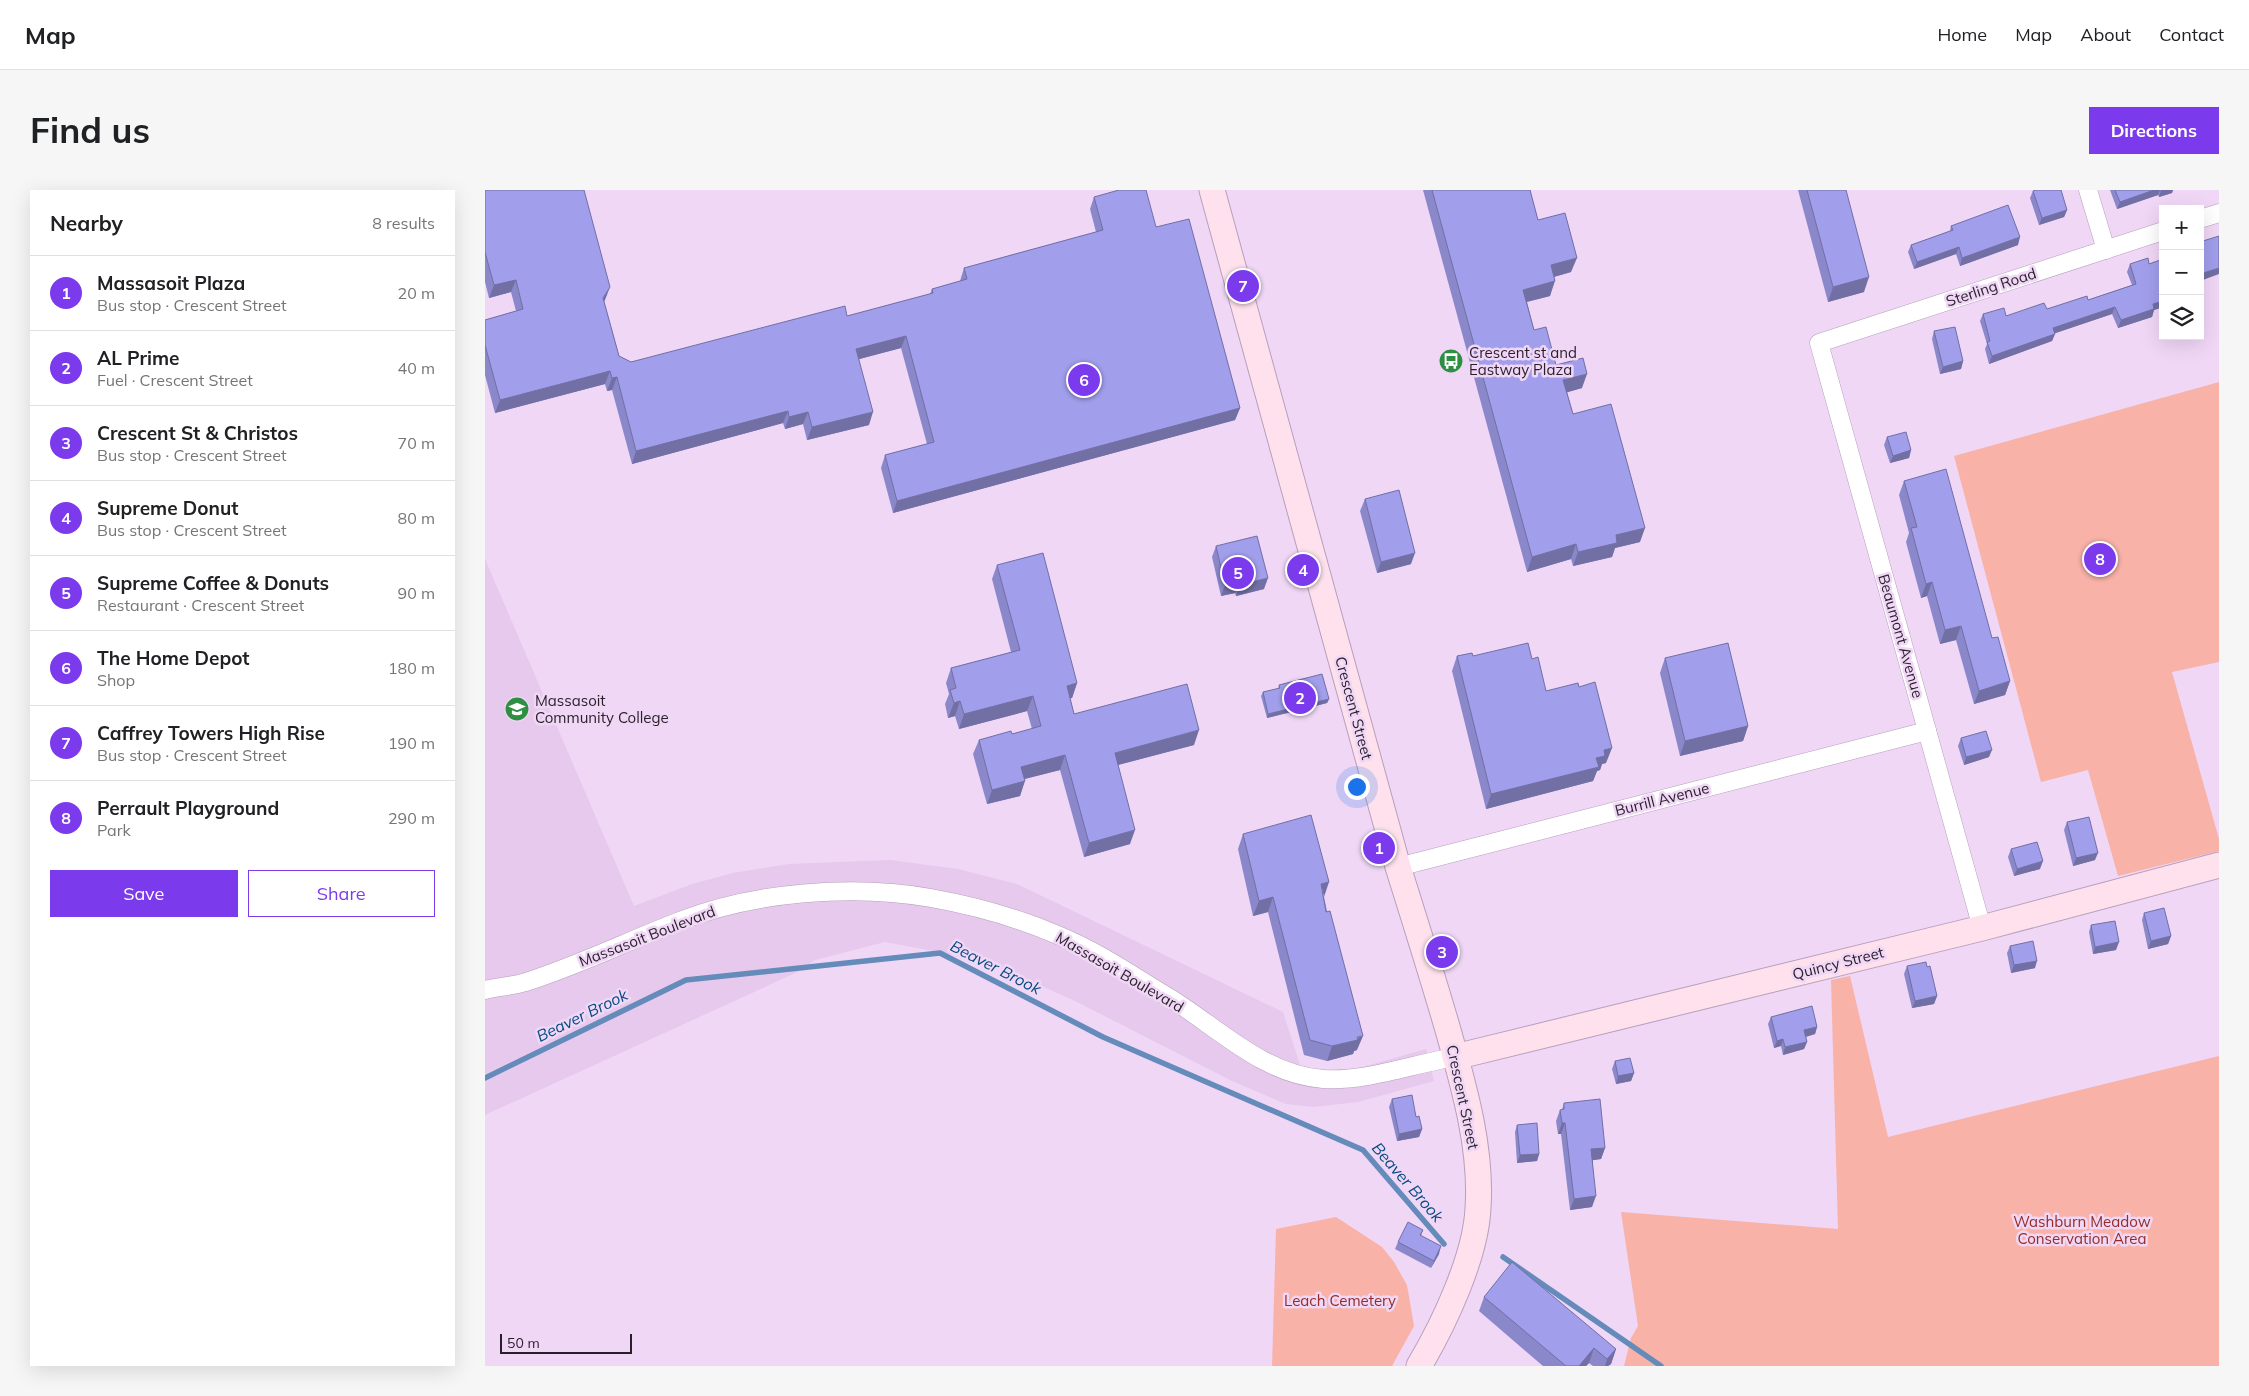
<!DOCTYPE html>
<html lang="en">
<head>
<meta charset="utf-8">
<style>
  :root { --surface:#fff; --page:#f6f6f6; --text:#202124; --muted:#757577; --line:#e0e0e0; --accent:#7c3aed }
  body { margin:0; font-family:Mulish,sans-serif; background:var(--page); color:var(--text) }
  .controls { position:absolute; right:15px; top:15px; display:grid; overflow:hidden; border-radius:0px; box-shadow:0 5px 20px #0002 }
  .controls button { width:45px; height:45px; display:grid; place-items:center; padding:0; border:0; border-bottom:1px solid var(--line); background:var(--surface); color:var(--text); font:25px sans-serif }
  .scale { position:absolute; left:15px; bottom:12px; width:132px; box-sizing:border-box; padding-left:5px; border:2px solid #281f2a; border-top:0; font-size:14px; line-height:18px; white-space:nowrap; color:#281f2a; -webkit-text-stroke:4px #f0d7f6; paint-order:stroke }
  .you { position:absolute; left:871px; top:596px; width:18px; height:18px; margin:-12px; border:4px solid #fff; border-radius:50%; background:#1a73e8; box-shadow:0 0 0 8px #1a73e833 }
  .badge { display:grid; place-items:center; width:32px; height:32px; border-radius:50%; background:var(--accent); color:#fff; font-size:16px; font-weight:700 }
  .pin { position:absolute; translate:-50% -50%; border:2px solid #fff; box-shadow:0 1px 5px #0006 }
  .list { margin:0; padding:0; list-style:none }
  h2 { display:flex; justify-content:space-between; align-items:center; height:65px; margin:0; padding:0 20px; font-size:21px }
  h2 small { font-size:16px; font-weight:400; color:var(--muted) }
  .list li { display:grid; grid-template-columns:32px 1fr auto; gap:15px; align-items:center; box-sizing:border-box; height:75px; padding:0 20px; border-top:1px solid var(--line) }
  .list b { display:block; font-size:19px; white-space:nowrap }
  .list p { margin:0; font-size:16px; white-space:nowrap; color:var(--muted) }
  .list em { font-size:16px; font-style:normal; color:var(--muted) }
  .actions { display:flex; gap:10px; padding:15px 20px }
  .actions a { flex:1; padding:11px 0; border:1px solid var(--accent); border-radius:0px; text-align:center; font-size:18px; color:var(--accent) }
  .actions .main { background:var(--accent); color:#fff }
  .icon { flex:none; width:28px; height:28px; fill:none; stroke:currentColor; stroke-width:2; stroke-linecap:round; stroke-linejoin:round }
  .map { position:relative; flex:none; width:1734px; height:1176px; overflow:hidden; border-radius:0px }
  header { display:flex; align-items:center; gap:30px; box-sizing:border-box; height:70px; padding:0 25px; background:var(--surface); border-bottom:1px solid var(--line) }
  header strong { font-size:24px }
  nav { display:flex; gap:28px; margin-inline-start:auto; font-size:18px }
  .intro { display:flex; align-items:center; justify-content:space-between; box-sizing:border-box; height:120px; padding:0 30px }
  h1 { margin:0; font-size:35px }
  .button { padding:12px 22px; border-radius:0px; background:var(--accent); color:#fff; font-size:18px; font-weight:700 }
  main { display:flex; gap:30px; padding:0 30px }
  aside { flex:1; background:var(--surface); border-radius:0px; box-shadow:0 5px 20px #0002 }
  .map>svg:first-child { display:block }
  .built { fill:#e6c9ed }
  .green { fill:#f8b2a8 }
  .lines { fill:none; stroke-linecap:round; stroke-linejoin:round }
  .stream { stroke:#648bba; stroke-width:5.5 }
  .minor-casing { stroke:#b69fbc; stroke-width:19 }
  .secondary-casing { stroke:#b69fbc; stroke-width:27 }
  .minor { stroke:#fff; stroke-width:18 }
  .secondary { stroke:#fee1ed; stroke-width:25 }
  .wall { fill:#8a88ca }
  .shaded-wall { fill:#716fa4 }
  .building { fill:#a19eeb; stroke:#716fa4 }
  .labels { text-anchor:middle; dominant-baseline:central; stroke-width:5; stroke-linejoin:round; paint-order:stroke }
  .street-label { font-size:15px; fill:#281f2a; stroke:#f0d7f6 }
  .poi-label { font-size:15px; fill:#281f2a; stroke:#f0d7f6; text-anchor:start }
  .park-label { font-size:15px; fill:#942d25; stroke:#f0d7f6 }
  .water-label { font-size:16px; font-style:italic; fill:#054a81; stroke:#f0d7f6 }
</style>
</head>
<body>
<header>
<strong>Map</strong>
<nav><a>Home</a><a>Map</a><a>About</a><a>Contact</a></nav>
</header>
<div class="intro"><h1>Find us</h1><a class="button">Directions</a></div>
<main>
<aside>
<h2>Nearby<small>8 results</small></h2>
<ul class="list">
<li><span class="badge">1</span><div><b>Massasoit Plaza</b><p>Bus stop · Crescent Street</p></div><em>20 m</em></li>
<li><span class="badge">2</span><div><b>AL Prime</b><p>Fuel · Crescent Street</p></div><em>40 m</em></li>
<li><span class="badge">3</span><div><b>Crescent St &amp; Christos</b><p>Bus stop · Crescent Street</p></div><em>70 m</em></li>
<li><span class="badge">4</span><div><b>Supreme Donut</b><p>Bus stop · Crescent Street</p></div><em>80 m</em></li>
<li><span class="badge">5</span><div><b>Supreme Coffee &amp; Donuts</b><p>Restaurant · Crescent Street</p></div><em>90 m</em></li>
<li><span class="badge">6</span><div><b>The Home Depot</b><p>Shop</p></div><em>180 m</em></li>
<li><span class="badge">7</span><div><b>Caffrey Towers High Rise</b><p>Bus stop · Crescent Street</p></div><em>190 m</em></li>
<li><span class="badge">8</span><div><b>Perrault Playground</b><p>Park</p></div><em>290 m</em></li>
</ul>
<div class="actions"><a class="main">Save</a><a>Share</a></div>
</aside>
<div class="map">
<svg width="1734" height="1176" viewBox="0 0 1734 1176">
  <rect width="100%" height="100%" fill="#f0d7f6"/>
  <polygon class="built" points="0,369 149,716 207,694 248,683 304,674 405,670 473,679 532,694 798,822 815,875 834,881 867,880 941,859 949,891 873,912 828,917 801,914 747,891 588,810 534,786 470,765 400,752 330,770 315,781 0,925"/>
  <g class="green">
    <polygon points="1734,192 1734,472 1687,482 1734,649 1734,661 1633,686 1603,580 1556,592 1469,266"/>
    <polygon points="1365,786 1403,947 1734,866 1734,1176 1139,1176 1146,1148 1153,1136 1136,1022 1353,1039 1346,790"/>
    <polygon points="851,1027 897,1057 909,1072 922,1095 929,1136 907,1176 787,1176 791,1039"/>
  </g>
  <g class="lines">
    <g class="stream">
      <polyline points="0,888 201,790 455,763 618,847 878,960 959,1054"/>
      <polyline points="1018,1067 1176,1176"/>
    </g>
    <defs>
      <g id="minor">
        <polyline points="1603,0 1621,60"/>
        <polyline points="1715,29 1734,23"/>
        <polyline points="913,677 1442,541"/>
        <polyline points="1497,738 1334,153 1678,41"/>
        <path d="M 0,800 C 13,797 28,796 41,792 C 94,775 143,751 195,731 C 269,702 368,694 446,708 C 490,716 534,728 575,746 C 614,762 651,788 688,810 C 734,839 780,885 838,889 C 880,892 928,874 970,867"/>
      </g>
      <g id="secondary">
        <path d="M 727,0 L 913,677 C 930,731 947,785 963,840 C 979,897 997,958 993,1018 C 991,1066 959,1134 934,1176"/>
        <polyline points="970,867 1497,738 1734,675"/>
      </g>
    </defs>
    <use href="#minor" class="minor-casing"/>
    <use href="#secondary" class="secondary-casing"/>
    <use href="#minor" class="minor"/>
    <use href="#secondary" class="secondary"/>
  </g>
  <g class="wall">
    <polygon points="0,0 119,111 134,166 146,172 362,126 445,104 447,99 475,91 479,78 611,42 605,19 609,7 671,37 755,218 750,230 408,323 396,278 400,265 442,254 416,158 374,169 384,235 322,250 318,234 300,239 298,233 147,274 127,200 122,201 120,194 10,223 0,185 0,130 31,121 26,102 4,108 0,92"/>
    <polygon points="938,0 1045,0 1053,30 1086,82 1069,87 1065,106 1042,112 1049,140 1071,175 1097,198 1082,202 1088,224 1155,352 1130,358 1127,367 1088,376 1086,369 1042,382"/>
    <polygon points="1313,0 1361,0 1379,102 1343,112"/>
    <polygon points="1625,0 1688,0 1687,3 1674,7 1673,5 1632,19"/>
    <polygon points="1548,1 1582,20 1579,27 1554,35 1545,8"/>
    <polygon points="1466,36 1533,55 1475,76 1471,64 1429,79 1423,62 1426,55 1465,41"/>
    <polygon points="1678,69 1678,117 1669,120 1667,127 1633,138 1627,124 1570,143 1567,151 1504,174 1500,159 1502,154 1495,131 1498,124 1521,126 1562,119 1603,110 1647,95 1642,82 1645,74 1664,74"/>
    <polygon points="1449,141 1478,171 1476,179 1455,184 1447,149"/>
    <polygon points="1402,247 1426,260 1424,268 1405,273 1399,255"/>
    <polygon points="1419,291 1507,448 1525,491 1520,505 1489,514 1471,450 1455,454 1442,406 1436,408 1421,352 1424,343 1414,305"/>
    <polygon points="880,309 926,374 892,383 875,321"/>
    <polygon points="731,356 779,399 751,406 750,403 736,406 727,367"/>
    <polygon points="512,375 592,493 587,508 585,508 589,524 709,555 633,575 645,654 599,667 575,580 540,589 535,606 502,614 488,564 494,550 527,544 547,539 542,521 474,539 470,526 463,528 460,514 464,504 461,493 466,478 526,462 507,389"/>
    <polygon points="972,466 1047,469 1061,501 1121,573 1117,574 1115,580 1112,581 1108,591 1001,619 967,481"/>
    <polygon points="1180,468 1263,536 1258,551 1195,566 1175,483"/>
    <polygon points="794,495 844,509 842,513 782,528 776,506 778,502 793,499"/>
    <polygon points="1476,548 1504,567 1479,575 1473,556"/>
    <polygon points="1582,632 1610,670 1588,676 1579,640"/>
    <polygon points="758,644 839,707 872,860 869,861 868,864 842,871 819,865 783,722 768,726 753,659"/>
    <polygon points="1526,659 1555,679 1529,686 1523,667"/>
    <polygon points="1659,723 1686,746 1683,754 1663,759 1657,730"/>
    <polygon points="1606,735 1631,760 1608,764 1604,742"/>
    <polygon points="1525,756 1550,778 1526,783 1522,763"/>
    <polygon points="1422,776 1452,806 1449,814 1427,818 1419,784"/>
    <polygon points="1286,827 1332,837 1330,844 1321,847 1322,852 1319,859 1298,865 1296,856 1289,858 1283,834"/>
    <polygon points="1130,871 1149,883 1146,891 1131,894 1127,879"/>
    <polygon points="907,909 931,927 937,939 934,947 912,951 904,917"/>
    <polygon points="1079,913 1120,958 1116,969 1108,970 1107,1017 1085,1020 1076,944 1073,944 1071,931 1075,920 1077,920"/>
    <polygon points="1032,935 1054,964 1052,971 1032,973 1030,942"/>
    <polygon points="938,1040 936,1046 954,1064 946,1078 910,1059 913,1052"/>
    <polygon points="999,1107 1131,1159 1126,1174 1123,1176 1108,1176 1104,1173 1101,1176 1058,1176 994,1121"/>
  </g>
  <g class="shaded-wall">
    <polygon points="1669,0 1675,0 1673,5 1632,19 1635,12"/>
    <polygon points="1676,0 1688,0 1687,3 1674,7"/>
    <polygon points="1582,20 1579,27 1554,35 1557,28"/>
    <polygon points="1535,47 1533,55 1475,76 1477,68"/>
    <polygon points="1474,57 1471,64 1429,79 1432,72"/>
    <polygon points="1092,68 1086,82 1061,89 1066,75"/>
    <polygon points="1734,78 1734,84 1715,91 1715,84"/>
    <polygon points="1384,87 1379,102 1343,112 1348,97"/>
    <polygon points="31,90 26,102 4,108 9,95"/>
    <polygon points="1070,91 1065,106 1033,114 1038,100"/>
    <polygon points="125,97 120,110 114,121 118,108"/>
    <polygon points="1678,111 1678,117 1669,120 1667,127 1633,138 1636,130 1668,114"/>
    <polygon points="1630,117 1627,124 1565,145 1568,138"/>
    <polygon points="1570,144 1567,151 1504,174 1507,166"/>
    <polygon points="421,146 416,158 367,171 371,159"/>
    <polygon points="1478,171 1476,179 1455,184 1458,177"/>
    <polygon points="125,181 120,194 10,223 15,210"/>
    <polygon points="1102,184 1097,198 1073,205 1078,190"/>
    <polygon points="132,187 127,200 122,201 127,188"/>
    <polygon points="755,218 750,230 408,323 412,311"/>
    <polygon points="303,221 298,233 147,274 151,261"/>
    <polygon points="323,222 318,234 300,239 304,227"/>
    <polygon points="388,222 384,235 322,250 327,237"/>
    <polygon points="1426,260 1424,268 1405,273 1408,266"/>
    <polygon points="1160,338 1155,352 1130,358 1127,367 1088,376 1093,362 1131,345"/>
    <polygon points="1091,354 1086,369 1042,382 1047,367"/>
    <polygon points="930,363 926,374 892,383 896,372"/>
    <polygon points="783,388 779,399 751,406 755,394"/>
    <polygon points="754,392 750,403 736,406 740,395"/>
    <polygon points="1447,392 1442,406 1436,408 1441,394"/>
    <polygon points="1476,436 1471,450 1455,454 1460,440"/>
    <polygon points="1525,491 1520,505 1489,514 1494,501"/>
    <polygon points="592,493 587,508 576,511 582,496"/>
    <polygon points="548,506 542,521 474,539 479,524"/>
    <polygon points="844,509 842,513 782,528 783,524"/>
    <polygon points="475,511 470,526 463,528 469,513"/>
    <polygon points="1263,536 1258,551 1195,566 1200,551"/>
    <polygon points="714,540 709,555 625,577 630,563"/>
    <polygon points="1127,558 1121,573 1117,574 1115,580 1112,581 1108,591 1001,619 1006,604 1111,568 1119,560"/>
    <polygon points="1507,560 1504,567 1479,575 1481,567"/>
    <polygon points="580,565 575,580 531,591 536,577"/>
    <polygon points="540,591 535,606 502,614 507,600"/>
    <polygon points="650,640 645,654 599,667 604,653"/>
    <polygon points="1613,663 1610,670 1588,676 1591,668"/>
    <polygon points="1558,671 1555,679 1529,686 1532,679"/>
    <polygon points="844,692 839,707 836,694"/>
    <polygon points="788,707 783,722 768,726 774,711"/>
    <polygon points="1686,746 1683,754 1663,759 1666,751"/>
    <polygon points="1634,752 1631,760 1608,764 1610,757"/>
    <polygon points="1552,771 1550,778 1526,783 1529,775"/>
    <polygon points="1452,806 1449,814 1427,818 1430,811"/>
    <polygon points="1332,837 1330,844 1316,848 1319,840"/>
    <polygon points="878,846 872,860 869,861 868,864 842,871 847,856"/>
    <polygon points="1298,849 1296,856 1289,858 1292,851"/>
    <polygon points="1322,852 1319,859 1298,865 1300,857"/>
    <polygon points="1149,883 1146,891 1131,894 1133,886"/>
    <polygon points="1077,933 1080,933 1076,944 1073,944"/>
    <polygon points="937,939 934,947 912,951 914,944"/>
    <polygon points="1120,958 1116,969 1102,971 1106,959"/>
    <polygon points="1054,964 1052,971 1032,973 1035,965"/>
    <polygon points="1111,1006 1107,1017 1085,1020 1089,1009"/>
    <polygon points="956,1056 954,1064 946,1078 949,1071"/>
    <polygon points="1109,1158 1104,1173 1101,1176 1094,1176"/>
    <polygon points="1131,1159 1126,1174 1123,1176 1120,1176 1122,1169"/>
  </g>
  <g class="building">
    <polygon points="0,0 99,0 125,97 118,108 134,166 146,172 360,116 362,126 448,103 447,99 482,89 479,78 618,40 609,7 634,0 661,0 671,37 704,29 755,218 412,311 400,265 449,252 421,146 371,159 388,222 327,237 323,222 304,227 303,221 151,261 132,187 127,188 125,181 15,210 0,155 0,130 38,119 31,90 9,95 0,62"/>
    <polygon points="947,0 1045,0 1053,30 1080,23 1092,68 1066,75 1070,91 1038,100 1049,140 1061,137 1071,175 1098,168 1102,184 1078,190 1088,224 1126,214 1160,338 1131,345 1132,353 1093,362 1091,354 1047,367"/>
    <polygon points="1322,0 1361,0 1384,87 1348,97"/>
    <polygon points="1551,0 1576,0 1582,20 1557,28 1548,1"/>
    <polygon points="1630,0 1669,0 1635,12"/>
    <polygon points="1523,15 1535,47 1477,68 1474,57 1432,72 1426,55 1468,40 1466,36"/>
    <polygon points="1734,46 1734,78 1715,84 1715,55 1719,54 1718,51"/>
    <polygon points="1663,68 1664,74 1678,69 1678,111 1668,114 1669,119 1636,130 1630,117 1568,138 1570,144 1507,166 1502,152 1505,151 1498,124 1519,118 1521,126 1559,113 1562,119 1602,106 1603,110 1651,94 1645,74"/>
    <polygon points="1470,137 1478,171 1458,177 1449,141"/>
    <polygon points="1421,242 1426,260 1408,266 1402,247"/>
    <polygon points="1461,279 1507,448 1513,447 1525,491 1494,501 1476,436 1460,440 1447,392 1441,394 1426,338 1432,337 1419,291"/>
    <polygon points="914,300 930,363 896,372 880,309"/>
    <polygon points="772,346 783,388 759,394 755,394 754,392 740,395 731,356"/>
    <polygon points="558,363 592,493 582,496 589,524 702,494 714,540 630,563 650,640 604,653 580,565 536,577 540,591 507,600 494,550 526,541 527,544 556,536 548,506 479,524 475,511 469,513 465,500 471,498 466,478 535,460 512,375"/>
    <polygon points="1043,453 1047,469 1053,467 1061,501 1093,493 1094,497 1110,492 1127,558 1119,560 1120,566 1111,568 1114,577 1006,604 972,466 987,463 988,466"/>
    <polygon points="1243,453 1263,536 1200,551 1180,468"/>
    <polygon points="837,484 844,509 783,524 778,502 795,498 794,495"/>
    <polygon points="1501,541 1507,560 1481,567 1476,548"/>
    <polygon points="826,625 844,692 836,694 841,722 845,721 878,846 872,847 873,850 847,856 825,850 788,707 774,711 758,644"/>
    <polygon points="1604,627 1613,663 1591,668 1582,632"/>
    <polygon points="1552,652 1558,671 1532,679 1526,659"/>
    <polygon points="1679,718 1686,746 1666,751 1659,723"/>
    <polygon points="1630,731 1634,752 1610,757 1606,735"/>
    <polygon points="1548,751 1552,771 1529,775 1525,756"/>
    <polygon points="1441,772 1442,777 1445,776 1452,806 1430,811 1422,776"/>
    <polygon points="1327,816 1332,837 1319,840 1322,852 1300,857 1298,849 1292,851 1286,827"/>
    <polygon points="1145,868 1149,883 1133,886 1130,871"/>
    <polygon points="927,905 931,927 934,926 937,939 914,944 907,909"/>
    <polygon points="1115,909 1120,958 1106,959 1111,1006 1089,1009 1080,933 1077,933 1075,920 1079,919 1079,913"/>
    <polygon points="1052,933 1054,964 1035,965 1032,935"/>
    <polygon points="923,1032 938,1040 935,1045 956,1056 949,1071 913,1052"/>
    <polygon points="1027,1072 1131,1159 1122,1169 1109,1158 1094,1176 1081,1176 999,1107"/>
  </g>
  <defs>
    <symbol id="bus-disc" viewBox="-11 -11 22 22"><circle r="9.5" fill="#2e8e41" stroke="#f0d7f6"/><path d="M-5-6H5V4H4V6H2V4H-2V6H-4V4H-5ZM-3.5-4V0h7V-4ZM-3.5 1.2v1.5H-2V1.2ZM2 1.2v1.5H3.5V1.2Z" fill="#fff"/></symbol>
    <symbol id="university-disc" viewBox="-11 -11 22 22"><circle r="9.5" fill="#2e8e41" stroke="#f0d7f6"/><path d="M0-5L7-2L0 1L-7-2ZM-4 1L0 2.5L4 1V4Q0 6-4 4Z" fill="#fff"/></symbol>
  </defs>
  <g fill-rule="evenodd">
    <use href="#bus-disc" x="952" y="157" width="28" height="28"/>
    <use href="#university-disc" x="18" y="505" width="28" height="28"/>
  </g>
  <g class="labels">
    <g class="street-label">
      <text transform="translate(1506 97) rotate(-18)">Sterling Road</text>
      <text transform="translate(1416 446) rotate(74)">Beaumont Avenue</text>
      <text transform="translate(869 518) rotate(75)">Crescent Street</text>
      <text transform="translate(1177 609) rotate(-14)">Burrill Avenue</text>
      <text transform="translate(162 746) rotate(-21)">Massasoit Boulevard</text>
      <text transform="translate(1353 773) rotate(-14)">Quincy Street</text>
      <text transform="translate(635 782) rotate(30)">Massasoit Boulevard</text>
      <text transform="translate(978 907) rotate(78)">Crescent Street</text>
    </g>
    <g class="poi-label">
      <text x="984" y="162">Crescent st and<tspan x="984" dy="17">Eastway Plaza</tspan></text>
      <text x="50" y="510">Massasoit<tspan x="50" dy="17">Community College</tspan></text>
    </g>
    <g class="park-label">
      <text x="1597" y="1031">Washburn Meadow<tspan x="1597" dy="17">Conservation Area</tspan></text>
      <text x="855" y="1110">Leach Cemetery</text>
    </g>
    <g class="water-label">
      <text transform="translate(511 777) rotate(27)">Beaver Brook</text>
      <text transform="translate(97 825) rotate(-26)">Beaver Brook</text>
      <text transform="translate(923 992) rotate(49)">Beaver Brook</text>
    </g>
  </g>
</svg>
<div class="controls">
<button>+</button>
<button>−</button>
<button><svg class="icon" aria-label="layers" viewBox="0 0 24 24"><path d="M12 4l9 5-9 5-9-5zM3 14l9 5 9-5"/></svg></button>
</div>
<div class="scale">50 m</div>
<div class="you"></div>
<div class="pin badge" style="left:894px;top:658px">1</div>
<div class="pin badge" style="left:815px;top:508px">2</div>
<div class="pin badge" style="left:957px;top:762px">3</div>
<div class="pin badge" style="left:818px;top:380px">4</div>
<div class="pin badge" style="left:753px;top:383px">5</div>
<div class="pin badge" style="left:599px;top:190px">6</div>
<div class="pin badge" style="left:758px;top:96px">7</div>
<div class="pin badge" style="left:1615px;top:369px">8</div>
</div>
</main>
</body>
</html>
